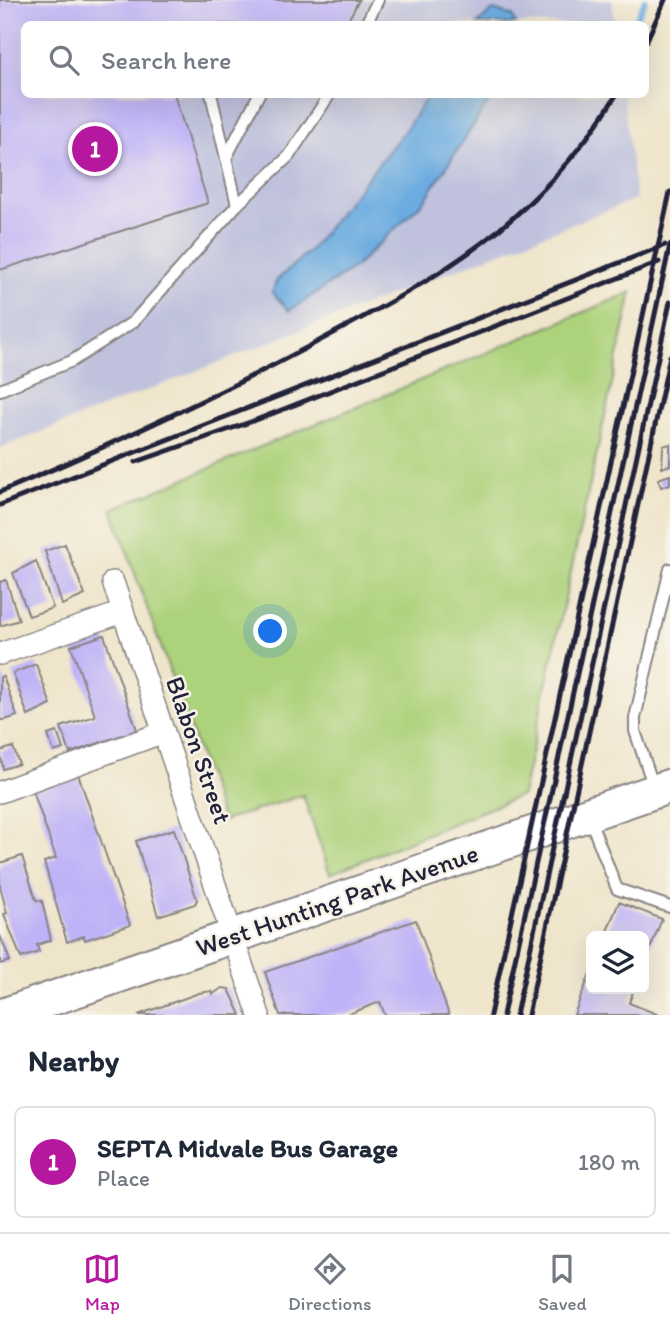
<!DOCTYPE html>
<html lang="en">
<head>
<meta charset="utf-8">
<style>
  :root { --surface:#fff; --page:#f2f2f3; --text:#1f2937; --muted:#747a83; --line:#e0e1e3; --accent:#b5179e }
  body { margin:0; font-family:Itim,sans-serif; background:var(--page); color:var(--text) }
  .controls { position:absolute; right:21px; bottom:21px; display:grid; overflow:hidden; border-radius:10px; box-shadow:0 7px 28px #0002 }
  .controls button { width:63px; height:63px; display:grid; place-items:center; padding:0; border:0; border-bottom:2px solid var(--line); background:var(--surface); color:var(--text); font:35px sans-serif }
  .you { position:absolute; left:271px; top:632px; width:24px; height:24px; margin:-18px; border:5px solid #fff; border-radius:50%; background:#1a73e8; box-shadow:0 0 0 10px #1a73e833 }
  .badge { display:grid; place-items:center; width:46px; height:46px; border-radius:50%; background:var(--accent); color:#fff; font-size:23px; font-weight:700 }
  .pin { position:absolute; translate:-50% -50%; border:4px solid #fff; box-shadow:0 2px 7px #0006 }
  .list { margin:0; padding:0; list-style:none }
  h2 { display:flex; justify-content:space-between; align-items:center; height:91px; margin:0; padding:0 28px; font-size:30px }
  h2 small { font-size:23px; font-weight:400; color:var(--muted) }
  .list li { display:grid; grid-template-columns:46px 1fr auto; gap:21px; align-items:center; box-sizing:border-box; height:112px; margin:0 14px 14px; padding:0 14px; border:2px solid var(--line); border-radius:10px }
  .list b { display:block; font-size:26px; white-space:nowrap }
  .list p { margin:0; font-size:23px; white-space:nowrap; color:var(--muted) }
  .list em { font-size:23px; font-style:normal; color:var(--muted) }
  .icon { flex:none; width:38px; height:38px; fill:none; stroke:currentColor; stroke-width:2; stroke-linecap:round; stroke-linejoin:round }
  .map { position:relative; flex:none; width:670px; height:1015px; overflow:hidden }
  .search { position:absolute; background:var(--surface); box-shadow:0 7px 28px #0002; left:21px; right:21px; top:21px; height:77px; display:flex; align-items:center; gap:18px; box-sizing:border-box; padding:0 24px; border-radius:10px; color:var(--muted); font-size:26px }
  .sheet { height:217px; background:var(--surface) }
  nav { display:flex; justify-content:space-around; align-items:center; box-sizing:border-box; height:98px; border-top:2px solid var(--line); background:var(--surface); font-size:19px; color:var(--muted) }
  nav a { display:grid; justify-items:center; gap:4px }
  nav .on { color:var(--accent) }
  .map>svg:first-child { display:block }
  .industrial { fill:#c0c2dd }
  .green { fill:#add27b; stroke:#687a5b; stroke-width:2 }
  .water { fill:#6cace0; stroke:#47678e; stroke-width:2 }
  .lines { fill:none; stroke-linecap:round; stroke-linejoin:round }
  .stream { stroke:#6cace0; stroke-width:6 }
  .building { fill:#bfb3f7 }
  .service-casing { stroke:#888483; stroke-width:14 }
  .minor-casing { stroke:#888483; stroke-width:24 }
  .primary-casing { stroke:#888483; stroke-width:37 }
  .service { stroke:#fff; stroke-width:10 }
  .minor { stroke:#fff; stroke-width:21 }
  .primary { stroke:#fff; stroke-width:33 }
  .rail { stroke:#22223b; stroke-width:5 }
  .labels { text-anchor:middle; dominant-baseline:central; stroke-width:5; stroke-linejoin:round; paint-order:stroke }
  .street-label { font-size:26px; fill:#22223b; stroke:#f7f3e8 }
</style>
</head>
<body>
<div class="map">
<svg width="670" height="1015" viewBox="0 0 670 1015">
  <rect width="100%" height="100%" fill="#f7f3e8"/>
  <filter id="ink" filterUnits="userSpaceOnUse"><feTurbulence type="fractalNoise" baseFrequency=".0143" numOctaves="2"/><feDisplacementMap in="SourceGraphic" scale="14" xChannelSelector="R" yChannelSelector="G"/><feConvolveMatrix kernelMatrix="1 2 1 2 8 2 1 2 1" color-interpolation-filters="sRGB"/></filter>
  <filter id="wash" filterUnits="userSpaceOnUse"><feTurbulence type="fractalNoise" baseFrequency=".00686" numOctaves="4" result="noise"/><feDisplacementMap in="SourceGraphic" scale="28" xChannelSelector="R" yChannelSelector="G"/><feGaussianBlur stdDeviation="1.57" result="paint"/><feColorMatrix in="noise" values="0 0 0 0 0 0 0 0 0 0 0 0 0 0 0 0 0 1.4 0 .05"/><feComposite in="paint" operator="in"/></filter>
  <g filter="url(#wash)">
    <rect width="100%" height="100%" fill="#efe5cb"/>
    <polygon class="industrial" points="0,0 612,0 615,24 24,24 24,94 623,95 636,199 0,448"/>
    <polygon class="green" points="632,292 522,795 330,874 303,795 223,821 112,509"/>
    <g class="water">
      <polygon points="493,10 513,16 516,24 477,24"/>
      <polygon points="428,95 493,95 425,200 355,267 289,311 272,292 277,280 311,249 409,125"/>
    </g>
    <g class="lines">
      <polyline class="stream" points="634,24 645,0"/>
    </g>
    <g id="blocks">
      <g class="building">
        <polygon points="0,0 359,0 346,24 24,24 24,94 174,94 208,203 0,270"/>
        <polygon points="670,444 670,465 662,468 663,446"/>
        <polygon points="670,475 670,484 661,487 658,479"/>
        <polygon points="65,544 85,595 62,605 45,551"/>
        <polygon points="36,561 53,608 29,616 13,573"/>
        <polygon points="6,580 19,620 0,626 0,582"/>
        <polygon points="104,635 137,730 70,753 61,727 95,716 71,646"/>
        <polygon points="36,664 51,705 28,716 13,673"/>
        <polygon points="3,676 17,716 5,720 0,720 0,677"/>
        <polygon points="57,732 63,749 54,752 48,735"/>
        <polygon points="13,747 19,764 3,769 0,751"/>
        <polygon points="78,774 130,925 85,940 84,936 67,942 44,862 56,858 32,788"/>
        <polygon points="174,829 197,900 195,904 158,916 136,841"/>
        <polygon points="22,856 36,900 42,901 51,940 37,945 39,952 21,958 4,914 7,913 0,886 0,863"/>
        <polygon points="619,902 662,919 644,964 644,936 605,936"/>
        <polygon points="416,920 449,1015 385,1015 380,1002 346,1015 280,1015 265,972"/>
        <polygon points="0,935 10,961 0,964"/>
        <polygon points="591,971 591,989 634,989 629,1003 659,1015 574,1015"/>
        <polygon points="222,988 229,989 241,1015 138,1015 199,993 212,991 213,994"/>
      </g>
    </g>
  </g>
  <g filter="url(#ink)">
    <use href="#blocks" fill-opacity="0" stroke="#888483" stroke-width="2"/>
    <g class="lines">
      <defs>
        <g id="service">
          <polyline points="366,24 378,0"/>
          <polyline points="211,94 237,205 289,156 330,94"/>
          <polyline points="226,158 259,94"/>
          <polyline points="0,390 72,361 133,322 237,205"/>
          <polyline points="654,788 635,731 635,718 670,569"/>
          <polyline points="589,817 617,889 670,907"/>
        </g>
        <g id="minor">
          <polyline points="113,582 259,1015"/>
          <polyline points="0,654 123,612"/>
          <polyline points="0,792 164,732"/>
        </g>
        <polyline id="primary" points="4,1015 670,786"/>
      </defs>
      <use href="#service" class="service-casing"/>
      <use href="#minor" class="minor-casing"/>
      <use href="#primary" class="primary-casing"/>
      <use href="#service" class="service"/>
      <use href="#minor" class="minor"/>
      <use href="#primary" class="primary"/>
      <g class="rail">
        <polyline points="646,42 665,0"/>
        <polyline points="136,462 256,420 659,262"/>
        <path d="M 0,492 C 104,448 206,401 306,348 C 440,276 533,228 617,94"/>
        <polyline points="0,505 665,245"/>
        <polyline points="490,1015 670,192"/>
        <polyline points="503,1015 670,245"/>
        <polyline points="516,1015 670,302"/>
        <polyline points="528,1015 670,356"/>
      </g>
    </g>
  </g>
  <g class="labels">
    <g class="street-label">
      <text transform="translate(199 750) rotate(71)">Blabon Street</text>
      <text transform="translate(337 900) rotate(-19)">West Hunting Park Avenue</text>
    </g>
  </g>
</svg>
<div class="controls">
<button><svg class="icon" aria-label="layers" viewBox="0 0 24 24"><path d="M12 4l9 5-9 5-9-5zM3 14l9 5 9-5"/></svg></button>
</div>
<div class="you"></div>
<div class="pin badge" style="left:95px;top:149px">1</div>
<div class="search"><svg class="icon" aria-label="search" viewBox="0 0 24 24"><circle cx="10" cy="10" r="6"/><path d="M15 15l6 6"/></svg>Search here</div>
</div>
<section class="sheet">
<h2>Nearby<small></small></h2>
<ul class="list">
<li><span class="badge">1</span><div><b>SEPTA Midvale Bus Garage</b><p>Place</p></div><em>180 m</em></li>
</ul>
</section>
<nav>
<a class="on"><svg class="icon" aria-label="map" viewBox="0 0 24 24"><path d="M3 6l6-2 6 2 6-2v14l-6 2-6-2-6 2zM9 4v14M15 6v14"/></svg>Map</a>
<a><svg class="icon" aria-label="directions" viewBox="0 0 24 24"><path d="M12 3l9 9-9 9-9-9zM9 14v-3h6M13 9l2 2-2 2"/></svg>Directions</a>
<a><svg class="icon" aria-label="saved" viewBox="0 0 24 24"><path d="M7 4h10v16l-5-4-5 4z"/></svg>Saved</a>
</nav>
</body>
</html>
